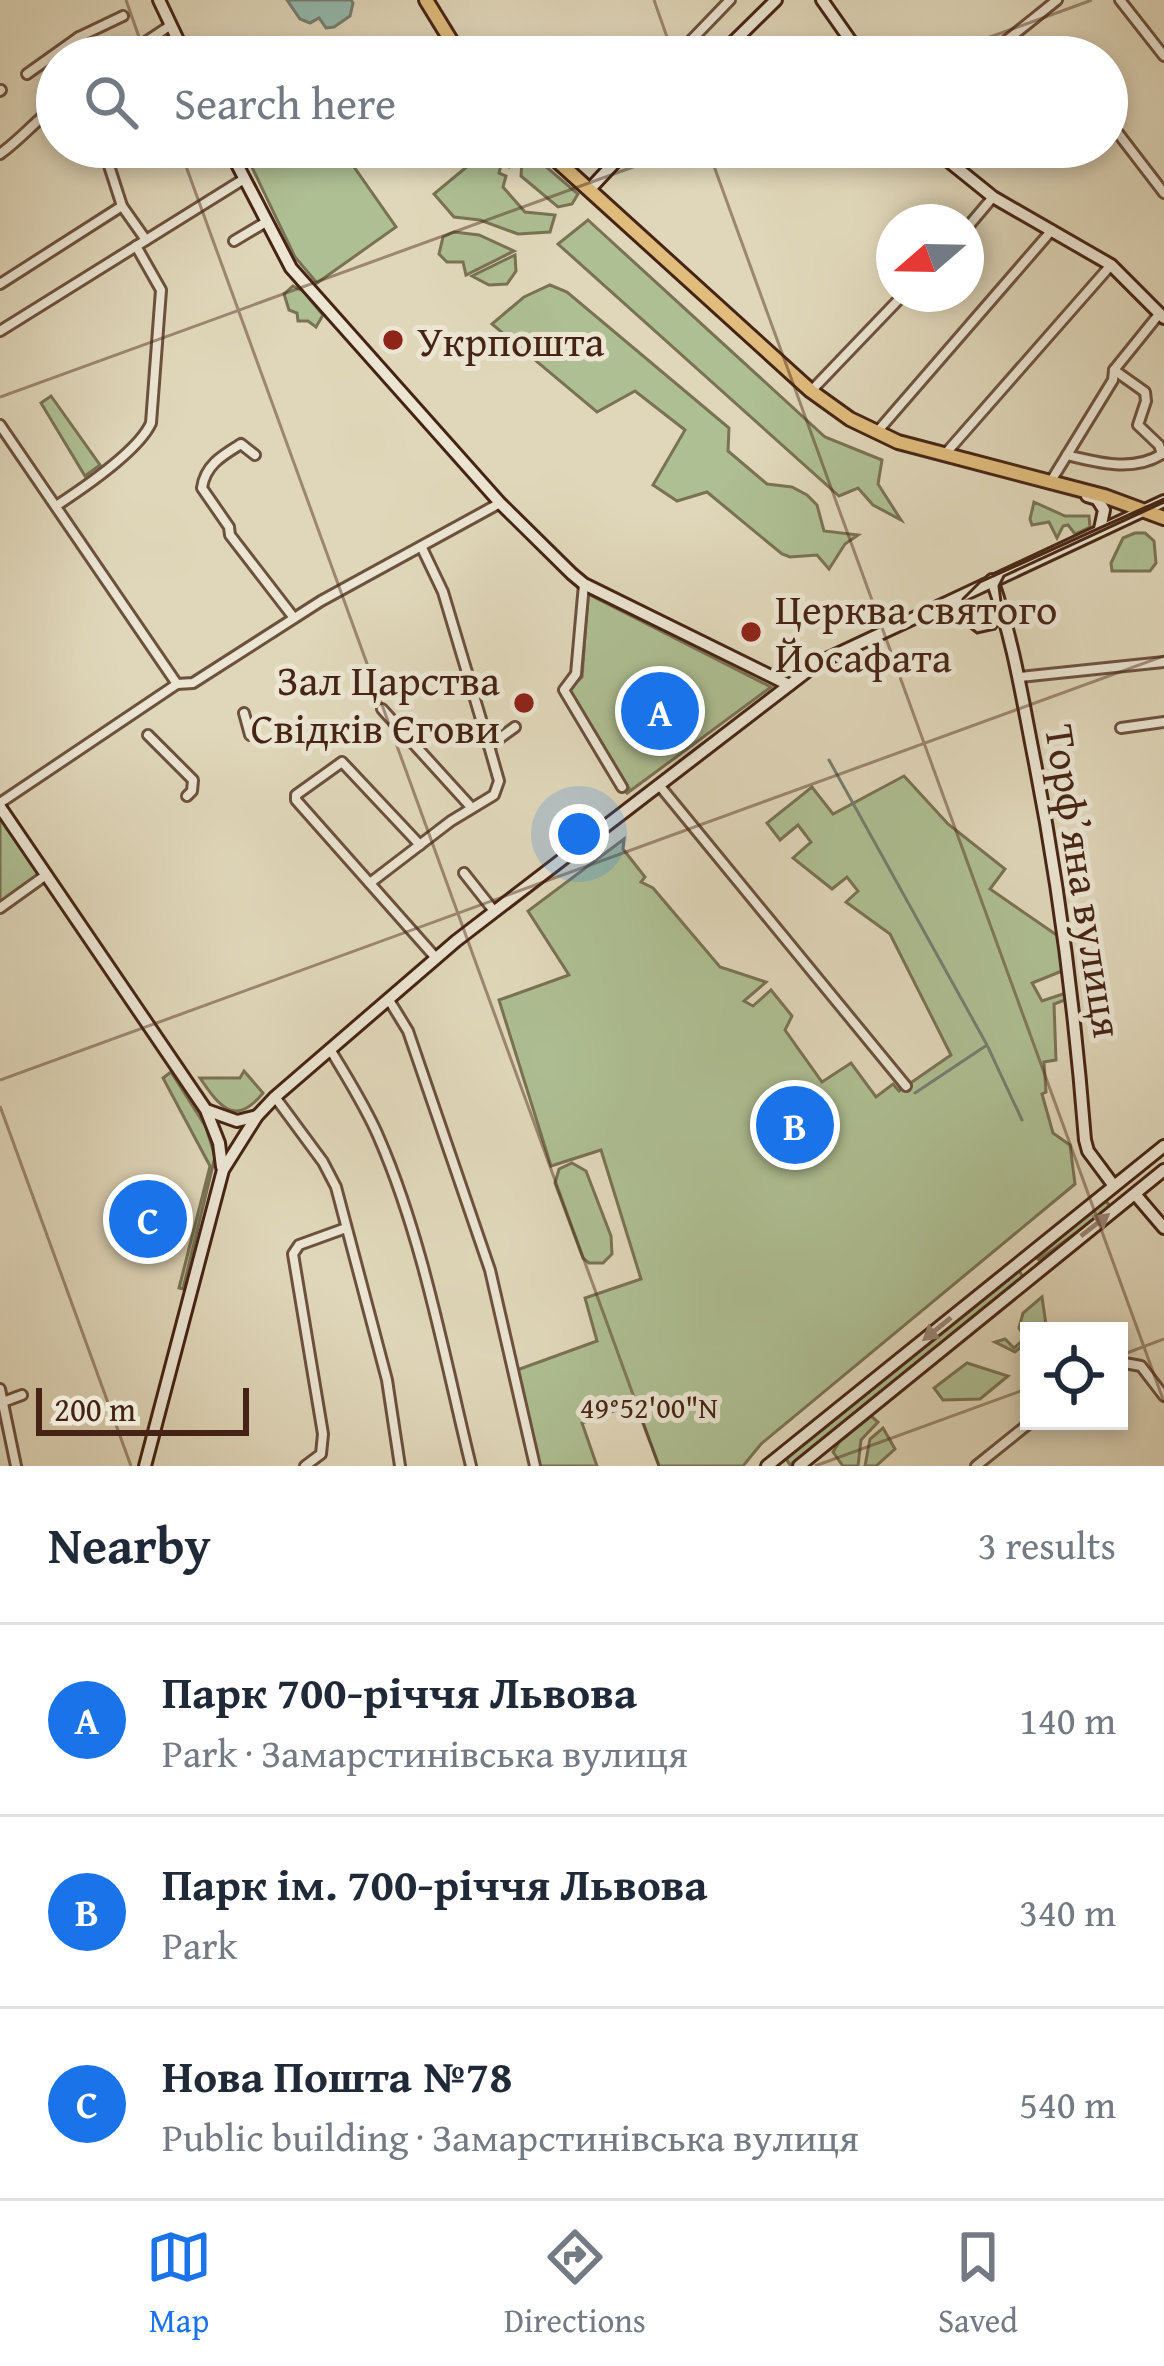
<!DOCTYPE html>
<html lang="en">
<head>
<meta charset="utf-8">
<style>
  :root { --surface:#fff; --page:#f6f6f7; --text:#1f2937; --muted:#747a83; --line:#e0e1e3; --accent:#1a73e8 }
  body { margin:0; font-family:"Gentium Book Plus",serif; background:var(--page); color:var(--text) }
  .controls { position:absolute; right:36px; bottom:36px; display:grid; overflow:hidden; border-radius:0px; box-shadow:0 6px 18px #0003 }
  .controls button { width:108px; height:108px; display:grid; place-items:center; padding:0; border:0; border-bottom:3px solid var(--line); background:var(--surface); color:var(--text); font:60px sans-serif }
  .compass { position:absolute; left:876px; top:204px; width:108px; height:108px; border-radius:50%; background:var(--surface); box-shadow:0 6px 18px #0003; rotate:250deg }
  .scale { position:absolute; left:36px; bottom:30px; width:213px; box-sizing:border-box; padding-left:12px; border:6px solid #462415; border-top:0; font-size:33px; line-height:42px; white-space:nowrap; color:#462415; -webkit-text-stroke:9px #ebe5d2; paint-order:stroke }
  .you { position:absolute; left:579px; top:834px; width:42px; height:42px; margin:-30px; border:9px solid #fff; border-radius:50%; background:#1a73e8; box-shadow:0 0 0 18px #1a73e833 }
  .badge { display:grid; place-items:center; width:78px; height:78px; border-radius:50%; background:var(--accent); color:#fff; font-size:39px; font-weight:700 }
  .pin { position:absolute; translate:-50% -50%; border:6px solid #fff; box-shadow:0 3px 12px #0006 }
  .list { margin:0; padding:0; list-style:none }
  h2 { display:flex; justify-content:space-between; align-items:center; height:156px; margin:0; padding:0 48px; font-size:51px }
  h2 small { font-size:39px; font-weight:400; color:var(--muted) }
  .list li { display:grid; grid-template-columns:78px 1fr auto; gap:36px; align-items:center; box-sizing:border-box; height:192px; padding:0 48px; border-top:3px solid var(--line) }
  .list b { display:block; font-size:45px; white-space:nowrap }
  .list p { margin:0; font-size:39px; white-space:nowrap; color:var(--muted) }
  .list em { font-size:39px; font-style:normal; color:var(--muted) }
  .icon { flex:none; width:66px; height:66px; fill:none; stroke:currentColor; stroke-width:2; stroke-linecap:round; stroke-linejoin:round }
  .map { position:relative; flex:none; width:1164px; height:1466px; overflow:hidden }
  .search { position:absolute; background:var(--surface); box-shadow:0 6px 18px #0003; left:36px; right:36px; top:36px; height:132px; display:flex; align-items:center; gap:30px; box-sizing:border-box; padding:0 42px; border-radius:66px; color:var(--muted); font-size:45px }
  .sheet { height:732px; background:var(--surface) }
  nav { display:flex; justify-content:space-around; align-items:center; box-sizing:border-box; height:168px; border-top:3px solid var(--line); background:var(--surface); font-size:33px; color:var(--muted) }
  nav a { display:grid; justify-items:center; gap:6px }
  nav .on { color:var(--accent) }
  .map>svg:first-child { display:block }
  .green { fill:#aebf93; stroke:#7a7254; stroke-width:3 }
  .water { fill:#94baae; stroke:#757e71; stroke-width:3 }
  .lines { fill:none; stroke-linecap:round; stroke-linejoin:round }
  .stream { stroke:#757e71; stroke-width:3 }
  .street-casing { stroke:#6c513e; stroke-width:14 }
  .secondary-casing { stroke:#462415; stroke-width:16 }
  .primary-casing { stroke:#462415; stroke-width:18 }
  .street { stroke:#ebe5d2; stroke-width:8 }
  .secondary { stroke:#ebe5d2; stroke-width:10 }
  .primary { stroke:#e0bc7d; stroke-width:12 }
  .tram { stroke:#462415; stroke-width:3 }
  .oneway { fill:#988474 }
  .ticks { fill:none; stroke:#462415; stroke-width:3; stroke-opacity:0.45 }
  .poi-dot { fill:#8f2418; stroke:#ebe5d2; stroke-width:4.5 }
  .labels { text-anchor:middle; dominant-baseline:central; stroke-width:10; stroke-linejoin:round; paint-order:stroke }
  .poi-label { font-size:42px; fill:#462415; stroke:#ebe5d2; text-anchor:start }
  .street-label { font-size:42px; fill:#462415; stroke:#ebe5d2 }
  .ticks-label { font-size:30px; text-anchor:middle; fill:#462415; stroke:#ebe5d2; stroke-width:10; stroke-linejoin:round; paint-order:stroke }
</style>
</head>
<body>
<div class="map">
<svg width="1164" height="1466" viewBox="0 0 1164 1466">
  <rect width="100%" height="100%" fill="#e0d7ba"/>
  <filter id="stains"><feTurbulence type="fractalNoise" baseFrequency=".00167" numOctaves="4"/><feColorMatrix values="0 0 0 0 .2 0 0 0 0 .09 0 0 0 0 .02 0 0 0 .5 -.17"/></filter>
  <radialGradient id="worn" r=".72"><stop offset=".6" stop-color="#630" stop-opacity="0"/><stop offset="1" stop-color="#630" stop-opacity=".3"/></radialGradient>
  <g class="green">
    <polygon points="277,147 340,147 396,227 317,283 295,257 250,163"/>
    <polygon points="465,147 487,147 497,159 506,147 514,149 509,167 501,165 499,173 506,176 503,187 525,212 555,215 550,232 518,234 480,220 454,217 434,194 475,160"/>
    <polygon points="523,147 578,194 572,204 558,207 521,176"/>
    <polygon points="588,220 825,437 882,460 878,484 901,520 873,505 858,488 839,496 558,244"/>
    <polygon points="454,232 479,235 514,251 466,275 463,262 447,262 439,254 443,237"/>
    <polygon points="515,255 516,271 507,284 489,285 472,276"/>
    <polygon points="550,285 567,292 729,428 728,451 767,484 792,487 807,495 817,505 824,531 858,535 845,544 829,569 817,555 790,557 782,554 707,492 677,501 653,485 685,430 635,391 597,412 492,324 524,297"/>
    <polygon points="293,286 303,291 323,315 316,327 308,321 298,321 297,313 289,310 284,294"/>
    <polygon points="51,396 100,465 85,476 41,403"/>
    <polygon points="1034,502 1065,516 1089,516 1090,527 1075,534 1068,525 1063,526 1057,538 1049,522 1032,525 1030,519"/>
    <polygon points="1135,533 1145,533 1154,541 1156,563 1150,571 1112,571 1111,563 1123,538"/>
    <polygon points="588,594 771,687 626,794 630,790 569,689 582,677"/>
    <polygon points="904,776 948,824 1005,869 990,889 1058,936 1067,969 1032,983 1042,1001 1069,992 1070,998 1054,1004 1056,1060 1044,1062 1046,1092 1042,1094 1053,1133 1070,1145 1075,1184 761,1444 743,1466 659,1466 641,1418 632,1404 582,1423 597,1466 539,1466 517,1370 597,1341 585,1298 641,1279 601,1150 551,1166 499,1000 569,975 528,911 624,839 623,849 645,877 641,882 653,888 720,967 766,982 744,1001 753,1006 771,990 792,1016 785,1030 822,1082 851,1063 876,1097 893,1084 899,1091 951,1055 890,934 846,902 858,891 847,877 832,889 793,858 811,842 798,825 780,840 767,823 812,787 833,814"/>
    <polygon points="0,818 40,877 0,905"/>
    <path d="M 244,1071 L 263,1093 C 235,1128 219,1106 200,1078 L 240,1078 Z"/>
    <polygon points="171,1072 206,1127 215,1157 183,1289 179,1288 210,1166 163,1078"/>
    <polygon points="572,1163 586,1171 611,1236 612,1254 603,1263 589,1263 583,1258 555,1183 559,1169"/>
    <polygon points="1104,1199 1111,1207 1039,1260 1037,1258"/>
    <polygon points="1018,1269 1023,1277 790,1465 785,1457"/>
    <polygon points="1042,1297 1046,1325 1039,1331 1029,1331 1029,1340 1015,1352 995,1342 1005,1339 1014,1348 1025,1338 1019,1328 1023,1313"/>
    <polygon points="967,1363 1008,1376 980,1399 943,1400 934,1388"/>
    <polygon points="871,1416 878,1422 861,1440 858,1466 843,1466 833,1452 840,1441"/>
    <polygon points="883,1428 895,1449 876,1466 865,1466 870,1439"/>
  </g>
  <polygon class="water" points="287,0 351,0 353,3 350,16 334,27 326,28 319,18 310,23 300,19"/>
  <g class="lines">
    <g class="stream">
      <polyline points="829,760 987,1045 915,1093"/>
      <path d="M 988,1047 C 999,1071 1010,1094 1022,1120"/>
    </g>
    <defs>
      <g id="street">
        <polyline points="1120,0 1164,56"/>
        <polyline points="79,37 89,57"/>
        <polyline points="123,57 171,25"/>
        <polyline points="675,57 730,0"/>
        <polyline points="986,57 1057,0"/>
        <polyline points="27,74 79,37 123,16"/>
        <polyline points="0,91 1,90"/>
        <polyline points="1111,124 1164,193"/>
        <polyline points="103,147 122,206 146,240"/>
        <path d="M 0,154 C 21,139 36,120 57,105"/>
        <polyline points="966,229 993,197"/>
        <polyline points="234,241 266,222"/>
        <polyline points="0,284 122,206"/>
        <polyline points="0,331 244,179"/>
        <polyline points="812,390 904,294"/>
        <polyline points="0,425 177,684"/>
        <polyline points="877,432 1052,230"/>
        <polyline points="946,453 1111,265"/>
        <path d="M 255,455 L 241,444 C 223,455 205,465 202,488 L 229,527 L 230,535 L 294,618"/>
        <path d="M 1067,455 C 1098,463 1134,472 1162,454 L 1159,445 L 1138,425 L 1146,401 L 1145,392 L 1114,370"/>
        <polyline points="1051,481 1113,380 1114,370 1160,313"/>
        <path d="M 56,506 C 82,489 139,450 151,423 L 161,290 L 136,246"/>
        <polyline points="422,548 443,592 489,746"/>
        <polyline points="584,584 576,674 564,690 622,787"/>
        <polyline points="1020,677 1164,662"/>
        <polyline points="382,709 471,807"/>
        <polyline points="244,713 250,735"/>
        <polyline points="1121,728 1164,722"/>
        <polyline points="148,735 193,780 192,791 187,796"/>
        <polyline points="659,785 906,1086"/>
        <polyline points="0,803 177,684 193,683 321,601 500,503"/>
        <polyline points="420,845 342,762 296,795 296,800 436,958"/>
        <polyline points="464,873 494,911"/>
        <polyline points="370,883 451,821 494,795 499,781 489,746 515,727"/>
        <polyline points="0,908 46,875"/>
        <polyline points="389,1000 408,1031 490,1270 535,1466"/>
        <path d="M 330,1049 C 347,1078 366,1107 379,1138 C 423,1239 445,1360 471,1466"/>
        <polyline points="275,1097 323,1162 336,1187 387,1380 400,1466"/>
        <polyline points="1119,1362 1141,1366 1164,1396"/>
        <polyline points="0,1389 16,1466"/>
        <polyline points="3,1402 22,1395"/>
        <polyline points="305,1466 321,1454 323,1434 293,1254 299,1245 346,1228"/>
        <polyline points="976,1466 1032,1421"/>
      </g>
      <g id="secondary">
        <polyline points="159,0 186,57"/>
        <polyline points="822,0 862,57"/>
        <polyline points="718,57 776,0"/>
        <polyline points="228,147 291,268 500,503 572,574 584,584 789,685"/>
        <polyline points="931,147 993,197 1111,265 1164,318"/>
        <polyline points="589,190 629,147"/>
        <polyline points="1087,496 1097,499 1104,510 1100,529"/>
        <path d="M 992,580 C 1013,639 1022,697 1034,758 C 1059,885 1075,1011 1085,1140 L 1088,1151 L 1114,1186"/>
        <polyline points="0,807 206,1110 219,1143 222,1167"/>
        <polyline points="209,1111 237,1121 257,1116"/>
        <polyline points="1135,1194 1164,1228"/>
        <polyline points="145,1466 223,1170 257,1116 275,1097 456,941 818,663 1164,501"/>
        <polyline points="767,1466 1164,1146"/>
        <polyline points="799,1466 1164,1170"/>
      </g>
      <g id="primary">
        <polyline points="426,0 461,57"/>
        <polyline points="542,147 811,391 850,419 898,442 1104,496 1164,518"/>
      </g>
    </defs>
    <use href="#street" class="street-casing"/>
    <use href="#secondary" class="secondary-casing"/>
    <use href="#primary" class="primary-casing"/>
    <use href="#street" class="street"/>
    <use href="#secondary" class="secondary"/>
    <use href="#primary" class="primary"/>
    <polyline class="tram" points="1164,499 980,582 963,599 963,622 977,633 995,629 1003,618 999,586 1004,576 1164,502"/>
  </g>
  <defs><path id="oneway-solid" d="M-6-.8H1V-3.2L6.5 0L1 3.2V.8H-6Z" transform="scale(3)"/></defs>
  <g class="oneway">
    <use href="#oneway-solid" transform="translate(1095 1225) rotate(-38)"/>
    <use href="#oneway-solid" transform="translate(937 1329) rotate(141)"/>
  </g>
  <path class="ticks" d="M 126,0 L 146,57M 654,0 L 674,57M 935,57 L 1092,0M 179,147 L 659,1466M 707,147 L 1164,1402M 0,397 L 688,147M 0,1080 L 1164,656M 0,1106 L 131,1466M 1119,1356 L 1164,1339M 815,1466 L 1029,1388"/>
  <g class="poi-dot">
    <circle cx="393" cy="340" r="12"/>
    <circle cx="751" cy="632" r="12"/>
    <circle cx="524" cy="703" r="12"/>
  </g>
  <g class="labels">
    <g class="poi-label">
      <text x="417" y="340">Укрпошта</text>
      <text x="775" y="608">Церква святого<tspan x="775" dy="48">Йосафата</tspan></text>
      <text x="500" y="679" text-anchor="end">Зал Царства<tspan x="500" dy="48">Свідків Єгови</tspan></text>
    </g>
    <g class="street-label">
      <text transform="translate(1085 881) rotate(81)">Торфʼяна вулиця</text>
    </g>
  </g>
  <g class="ticks-label">
    <text x="649" y="1418">49°52'00"N</text>
  </g>
  <rect width="100%" height="100%" filter="url(#stains)"/>
  <rect width="100%" height="100%" fill="url(#worn)"/>
</svg>
<div class="controls">
<button><svg class="icon" aria-label="locate" viewBox="0 0 24 24"><circle cx="12" cy="12" r="6"/><path d="M12 2v4M12 18v4M2 12h4M18 12h4"/></svg></button>
</div>
<svg class="compass" viewBox="-18 -18 36 36"><path d="M0-13l5 13h-10z" fill="#e53935"/><path d="M0 13l5-13h-10z" fill="#747a83"/></svg>
<div class="scale">200 m</div>
<div class="you"></div>
<div class="pin badge" style="left:660px;top:711px">A</div>
<div class="pin badge" style="left:795px;top:1125px">B</div>
<div class="pin badge" style="left:148px;top:1219px">C</div>
<div class="search"><svg class="icon" aria-label="search" viewBox="0 0 24 24"><circle cx="10" cy="10" r="6"/><path d="M15 15l6 6"/></svg>Search here</div>
</div>
<section class="sheet">
<h2>Nearby<small>3 results</small></h2>
<ul class="list">
<li><span class="badge">A</span><div><b>Парк 700-річчя Львова</b><p>Park · Замарстинівська вулиця</p></div><em>140 m</em></li>
<li><span class="badge">B</span><div><b>Парк ім. 700-річчя Львова</b><p>Park</p></div><em>340 m</em></li>
<li><span class="badge">C</span><div><b>Нова Пошта №78</b><p>Public building · Замарстинівська вулиця</p></div><em>540 m</em></li>
</ul>
</section>
<nav>
<a class="on"><svg class="icon" aria-label="map" viewBox="0 0 24 24"><path d="M3 6l6-2 6 2 6-2v14l-6 2-6-2-6 2zM9 4v14M15 6v14"/></svg>Map</a>
<a><svg class="icon" aria-label="directions" viewBox="0 0 24 24"><path d="M12 3l9 9-9 9-9-9zM9 14v-3h6M13 9l2 2-2 2"/></svg>Directions</a>
<a><svg class="icon" aria-label="saved" viewBox="0 0 24 24"><path d="M7 4h10v16l-5-4-5 4z"/></svg>Saved</a>
</nav>
</body>
</html>
